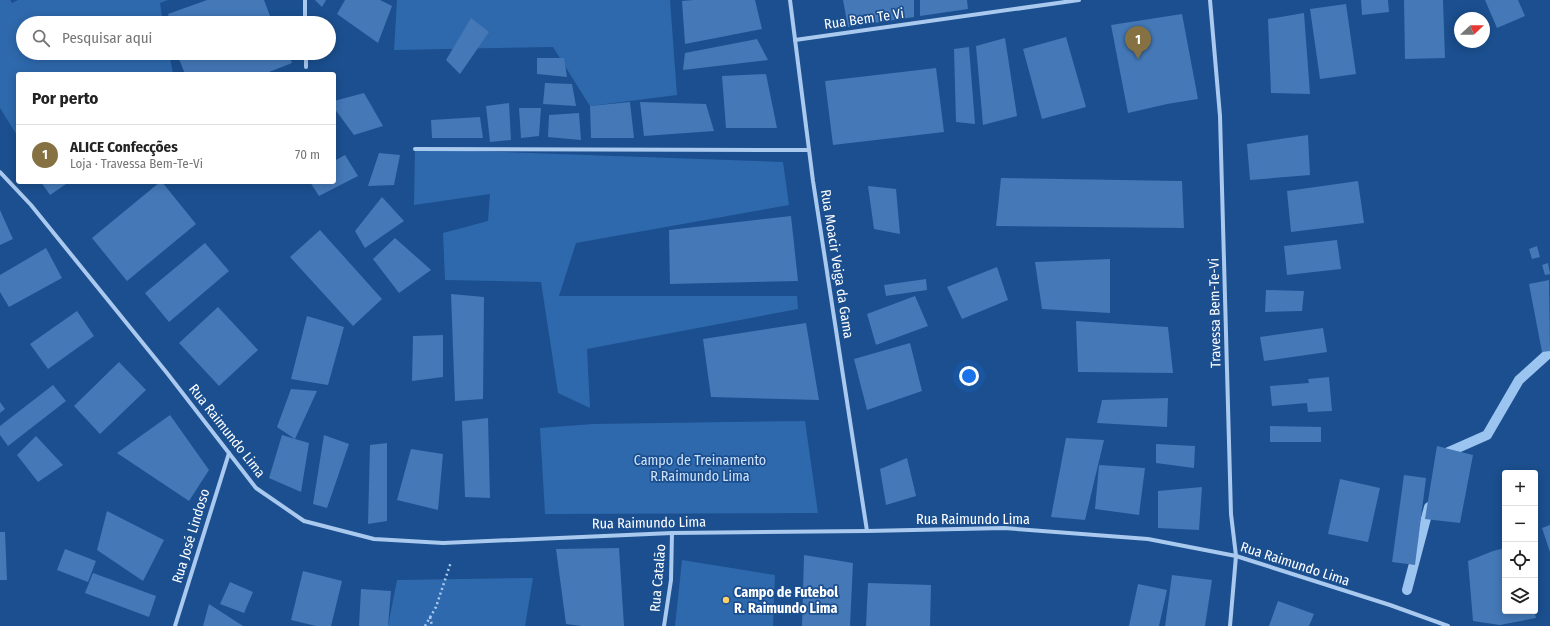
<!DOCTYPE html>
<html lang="pt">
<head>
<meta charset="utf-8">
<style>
  :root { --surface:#fff; --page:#f6f6f6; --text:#222; --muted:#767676; --line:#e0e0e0; --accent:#857141 }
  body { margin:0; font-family:"Fira Sans Condensed",sans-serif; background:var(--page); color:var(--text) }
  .controls { position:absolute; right:12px; bottom:12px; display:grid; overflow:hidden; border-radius:4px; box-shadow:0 2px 10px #0003 }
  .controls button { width:36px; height:36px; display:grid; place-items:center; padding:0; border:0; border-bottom:1px solid var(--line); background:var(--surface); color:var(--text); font:20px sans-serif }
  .compass { position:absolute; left:1454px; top:12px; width:36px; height:36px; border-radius:50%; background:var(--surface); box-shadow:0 2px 10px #0003; rotate:68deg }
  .you { position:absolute; left:969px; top:376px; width:14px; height:14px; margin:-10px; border:3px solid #fff; border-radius:50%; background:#1a73e8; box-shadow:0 0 0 6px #1a73e833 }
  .badge { display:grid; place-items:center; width:26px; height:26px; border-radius:50%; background:var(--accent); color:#fff; font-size:13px; font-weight:700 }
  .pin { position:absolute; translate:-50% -33px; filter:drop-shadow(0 1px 2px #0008) }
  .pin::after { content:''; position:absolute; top:21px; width:14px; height:12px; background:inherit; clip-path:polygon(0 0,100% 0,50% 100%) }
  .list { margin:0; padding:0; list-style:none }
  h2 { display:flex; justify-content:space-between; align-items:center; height:52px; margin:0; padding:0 16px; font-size:17px }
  h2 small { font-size:13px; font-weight:400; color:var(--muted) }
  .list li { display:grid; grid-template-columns:26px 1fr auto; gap:12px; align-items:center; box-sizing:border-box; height:60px; padding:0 16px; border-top:1px solid var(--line) }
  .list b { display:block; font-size:15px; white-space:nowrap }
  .list p { margin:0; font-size:13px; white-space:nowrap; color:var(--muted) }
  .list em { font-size:13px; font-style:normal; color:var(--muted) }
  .icon { flex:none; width:22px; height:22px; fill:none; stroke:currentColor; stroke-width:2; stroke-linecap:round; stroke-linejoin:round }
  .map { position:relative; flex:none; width:1550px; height:626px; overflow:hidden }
  .search { position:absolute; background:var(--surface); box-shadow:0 2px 10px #0003; left:16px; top:16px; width:320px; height:44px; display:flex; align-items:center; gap:10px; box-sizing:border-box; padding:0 14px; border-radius:22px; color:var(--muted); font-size:15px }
  .panel { position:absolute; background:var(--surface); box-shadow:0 2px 10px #0003; left:16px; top:72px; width:320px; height:112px; border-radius:4px }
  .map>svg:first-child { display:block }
  .green { fill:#2e69ad }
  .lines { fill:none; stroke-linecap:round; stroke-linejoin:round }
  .stream { stroke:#9cc4f0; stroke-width:10 }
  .building { fill:#4478b7 }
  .path { stroke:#a9c9ee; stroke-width:2.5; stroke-dasharray:2 3; stroke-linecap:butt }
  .street { stroke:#a9c9ee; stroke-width:4 }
  .poi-dot { fill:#ffd166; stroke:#1b4f8f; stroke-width:1.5 }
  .labels { text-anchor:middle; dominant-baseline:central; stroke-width:3.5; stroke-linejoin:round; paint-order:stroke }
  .street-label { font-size:14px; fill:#fff; stroke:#1b4f8f }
  .park-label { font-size:14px; fill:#cfe3fa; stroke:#1b4f8f }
  .poi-label { font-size:14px; font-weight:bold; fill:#fff; stroke:#1b4f8f; text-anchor:start }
</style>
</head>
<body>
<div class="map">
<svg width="1550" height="626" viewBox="0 0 1550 626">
  <rect width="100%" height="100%" fill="#1b4f8f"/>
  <g class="green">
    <polygon points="0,0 10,0 12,3 18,0 168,0 160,3 163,23 23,23 23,53 169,53 173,74 18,74 18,137 0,108"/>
    <polygon points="397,0 670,0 677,95 590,106 553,47 394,50"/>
    <polygon points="415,149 783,162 789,205 576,243 559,296 797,296 798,309 587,349 590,408 558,393 541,282 445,280 443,233 488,221 490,194 414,205"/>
    <polygon points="805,421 818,513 545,514 540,428 593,424"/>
    <polygon points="682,560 775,575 773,626 675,626"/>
    <polygon points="533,578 525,626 388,626 397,580"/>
  </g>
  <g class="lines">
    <g class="stream">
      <polyline points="1443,457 1444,454 1487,435 1519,380 1550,352"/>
      <polyline points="1407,590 1429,507"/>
    </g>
  </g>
  <g class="building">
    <polygon points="207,0 264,0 270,16 251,23 171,23 168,14"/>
    <polygon points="315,0 326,0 322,7"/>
    <polygon points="345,0 380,0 392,6 378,43 337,14"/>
    <polygon points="693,0 755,0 762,29 685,44 682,1"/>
    <polygon points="843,0 914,0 914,17 848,27"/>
    <polygon points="920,0 967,0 968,9 920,16"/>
    <polygon points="1361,0 1388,0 1389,12 1362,15"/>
    <polygon points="1404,0 1443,0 1445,58 1405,59"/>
    <polygon points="1485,0 1518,0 1525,16 1497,28"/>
    <polygon points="1346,4 1356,74 1320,79 1310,9"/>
    <polygon points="1304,13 1310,94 1271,93 1268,19"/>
    <polygon points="1182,14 1198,99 1167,104 1128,113 1111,25"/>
    <polygon points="471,18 489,32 460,74 446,60"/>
    <polygon points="1066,37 1086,107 1042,119 1023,49"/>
    <polygon points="1005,38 1017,116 983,125 976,46"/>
    <polygon points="757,39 768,60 683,70 685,53"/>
    <polygon points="969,47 975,124 956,122 954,49"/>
    <polygon points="195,53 288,53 292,63 264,74 185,74 179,59"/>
    <polygon points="537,58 564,58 567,77 537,74"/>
    <polygon points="936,68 944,132 833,145 825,81"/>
    <polygon points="766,74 777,128 726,128 722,76"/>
    <polygon points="545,83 572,84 576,106 543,104"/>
    <polygon points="364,93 383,126 354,135 334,108 334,101"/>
    <polygon points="630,102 634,138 591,138 590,106"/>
    <polygon points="640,102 706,104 714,131 644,136"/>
    <polygon points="509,103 511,140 490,142 486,106"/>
    <polygon points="519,108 541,108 539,136 521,138"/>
    <polygon points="579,113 581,140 548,137 549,115"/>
    <polygon points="480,117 483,138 432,138 431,120"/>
    <polygon points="1308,135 1310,175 1250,180 1247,144"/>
    <polygon points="379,153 400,155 394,185 368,186"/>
    <polygon points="345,155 358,176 319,196 310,182 334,182 334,161"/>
    <polygon points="1001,178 1182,181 1184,228 996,226"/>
    <polygon points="1358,181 1364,223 1291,232 1287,191"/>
    <polygon points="41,182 69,182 50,195"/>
    <polygon points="160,182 162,182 196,224 127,281 92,238"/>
    <polygon points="868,186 896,189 900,234 874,229"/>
    <polygon points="382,197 404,221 365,248 355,231"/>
    <polygon points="0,210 13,239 0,245"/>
    <polygon points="791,216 798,281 670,284 669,230"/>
    <polygon points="320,230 382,299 353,326 290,257"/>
    <polygon points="395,238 431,270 399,293 373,259"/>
    <polygon points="1337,240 1341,269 1287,275 1284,246"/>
    <polygon points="205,243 229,271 169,322 145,293"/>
    <polygon points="1537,246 1540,257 1532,259 1529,249"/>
    <polygon points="46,248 62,278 9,307 0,292 0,275"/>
    <polygon points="1110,259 1110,313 1042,309 1035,262"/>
    <polygon points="1548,263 1550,274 1545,275 1542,265"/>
    <polygon points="997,267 1008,300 962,319 947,287"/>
    <polygon points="926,279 927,290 886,296 884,285"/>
    <polygon points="1549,280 1550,351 1542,352 1529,284"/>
    <polygon points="1266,290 1304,291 1302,311 1265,312"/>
    <polygon points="451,294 484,297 483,399 455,401"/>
    <polygon points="915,296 928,326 876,345 867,314"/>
    <polygon points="218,307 258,350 219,386 179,343"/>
    <polygon points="77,311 94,336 48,369 30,344"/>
    <polygon points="307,316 344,327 328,385 291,379"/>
    <polygon points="1076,321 1168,327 1173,373 1078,372"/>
    <polygon points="806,323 819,400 711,397 703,339"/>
    <polygon points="1323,328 1327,352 1264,361 1260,337"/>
    <polygon points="443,335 443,377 412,381 413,336"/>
    <polygon points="910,343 922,391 867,410 854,359"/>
    <polygon points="119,362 146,390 100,434 74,406"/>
    <polygon points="1329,377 1332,411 1308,412 1307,403 1272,406 1270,386 1309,383 1308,379"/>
    <polygon points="53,385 66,401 8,446 0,435 0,426"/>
    <polygon points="291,389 317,391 295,439 309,443 301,492 269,478 282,435 295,439 277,427"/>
    <polygon points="1168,398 1167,427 1097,423 1102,400"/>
    <polygon points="0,402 5,409 0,413"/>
    <polygon points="170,415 209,470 189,501 117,453"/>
    <polygon points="488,418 490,498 465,497 462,421"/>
    <polygon points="1270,426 1321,427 1321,442 1270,442"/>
    <polygon points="324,435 349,444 327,508 313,504"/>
    <polygon points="36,436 63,465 38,482 17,455"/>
    <polygon points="1066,438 1104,440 1085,520 1051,517"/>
    <polygon points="387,443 387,521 368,524 370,445"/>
    <polygon points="1156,444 1195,446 1194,468 1156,463"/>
    <polygon points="1437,446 1473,455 1460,523 1425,519"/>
    <polygon points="411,449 443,454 438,510 397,500"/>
    <polygon points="907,458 916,496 886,505 880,469"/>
    <polygon points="1099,465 1145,468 1139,515 1095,509"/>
    <polygon points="1404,475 1426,478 1415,565 1392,562"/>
    <polygon points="1340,479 1380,488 1368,542 1328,534"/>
    <polygon points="1202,487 1199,530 1158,528 1158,491"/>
    <polygon points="107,511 164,540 143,581 97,550"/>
    <polygon points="1550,525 1550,552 1542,528"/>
    <polygon points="0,532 5,532 7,580 0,580"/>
    <polygon points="619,548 624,626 582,626 566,624 556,549"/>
    <polygon points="1505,548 1505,611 1534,611 1536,618 1500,625 1473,621 1468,561 1493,551"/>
    <polygon points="65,549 96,561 88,582 57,570"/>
    <polygon points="804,555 853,563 850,626 802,626"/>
    <polygon points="303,571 342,581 331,626 316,626 291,620"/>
    <polygon points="93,573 156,596 149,617 85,593"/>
    <polygon points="1172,575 1212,580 1205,626 1165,626"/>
    <polygon points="230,582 253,592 244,613 220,604"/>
    <polygon points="868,583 931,585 930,626 866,626"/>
    <polygon points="1138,584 1167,590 1159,626 1129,626"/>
    <polygon points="361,589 391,591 388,626 359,626"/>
    <polygon points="1278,601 1314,614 1309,626 1269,626"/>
    <polygon points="209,604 243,626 203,626"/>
  </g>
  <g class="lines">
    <g class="path">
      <polyline points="430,617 432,626"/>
      <polyline points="425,626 436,607 451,562"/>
    </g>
    <g class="street">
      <polyline points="305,0 305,23"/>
      <polyline points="790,0 813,181 867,531"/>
      <polyline points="1210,0 1220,116 1231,514 1236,556 1230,626"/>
      <polyline points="795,40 1079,0"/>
      <polyline points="306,53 306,67"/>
      <polyline points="415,149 809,150"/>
      <polyline points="0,172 31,205 167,373 256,488 304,521 374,539 443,543 672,533 867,531 1004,528 1148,539 1236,556 1390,605 1448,626"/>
      <polyline points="175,626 229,453"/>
      <polyline points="664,626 671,580 672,533"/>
    </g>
  </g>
  <circle class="poi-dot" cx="726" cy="600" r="4"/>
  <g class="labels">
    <g class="street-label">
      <text transform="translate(864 19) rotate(-8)">Rua Bem Te Vi</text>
      <text transform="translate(837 264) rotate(81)">Rua Moacir Veiga da Gama</text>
      <text transform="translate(1215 313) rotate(-91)">Travessa Bem-Te-Vi</text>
      <text transform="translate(227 431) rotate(52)">Rua Raimundo Lima</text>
      <text x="973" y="519">Rua Raimundo Lima</text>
      <text transform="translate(649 523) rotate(-1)">Rua Raimundo Lima</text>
      <text transform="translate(191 536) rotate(-73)">Rua José Lindoso</text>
      <text transform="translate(1295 564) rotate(18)">Rua Raimundo Lima</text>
      <text transform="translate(658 578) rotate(-85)">Rua Catalão</text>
    </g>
    <g class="park-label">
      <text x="700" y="460">Campo de Treinamento<tspan x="700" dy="16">R.Raimundo Lima</tspan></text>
    </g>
    <g class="poi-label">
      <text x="734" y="592">Campo de Futebol<tspan x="734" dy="16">R. Raimundo Lima</tspan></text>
    </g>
  </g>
</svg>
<div class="controls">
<button>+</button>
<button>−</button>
<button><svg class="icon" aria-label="locate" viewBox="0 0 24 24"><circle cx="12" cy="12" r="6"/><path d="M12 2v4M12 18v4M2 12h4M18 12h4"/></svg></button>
<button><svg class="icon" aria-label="layers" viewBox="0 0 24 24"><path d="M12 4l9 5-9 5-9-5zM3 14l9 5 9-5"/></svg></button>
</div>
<svg class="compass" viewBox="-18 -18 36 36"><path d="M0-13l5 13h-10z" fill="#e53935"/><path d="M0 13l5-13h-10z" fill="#767676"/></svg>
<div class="you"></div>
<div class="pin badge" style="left:1138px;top:59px">1</div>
<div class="search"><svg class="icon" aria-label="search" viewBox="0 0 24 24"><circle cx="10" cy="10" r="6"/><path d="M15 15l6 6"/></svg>Pesquisar aqui</div>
<section class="panel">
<h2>Por perto<small></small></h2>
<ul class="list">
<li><span class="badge">1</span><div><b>ALICE Confecções</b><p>Loja · Travessa Bem-Te-Vi</p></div><em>70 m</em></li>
</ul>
</section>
</div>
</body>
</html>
